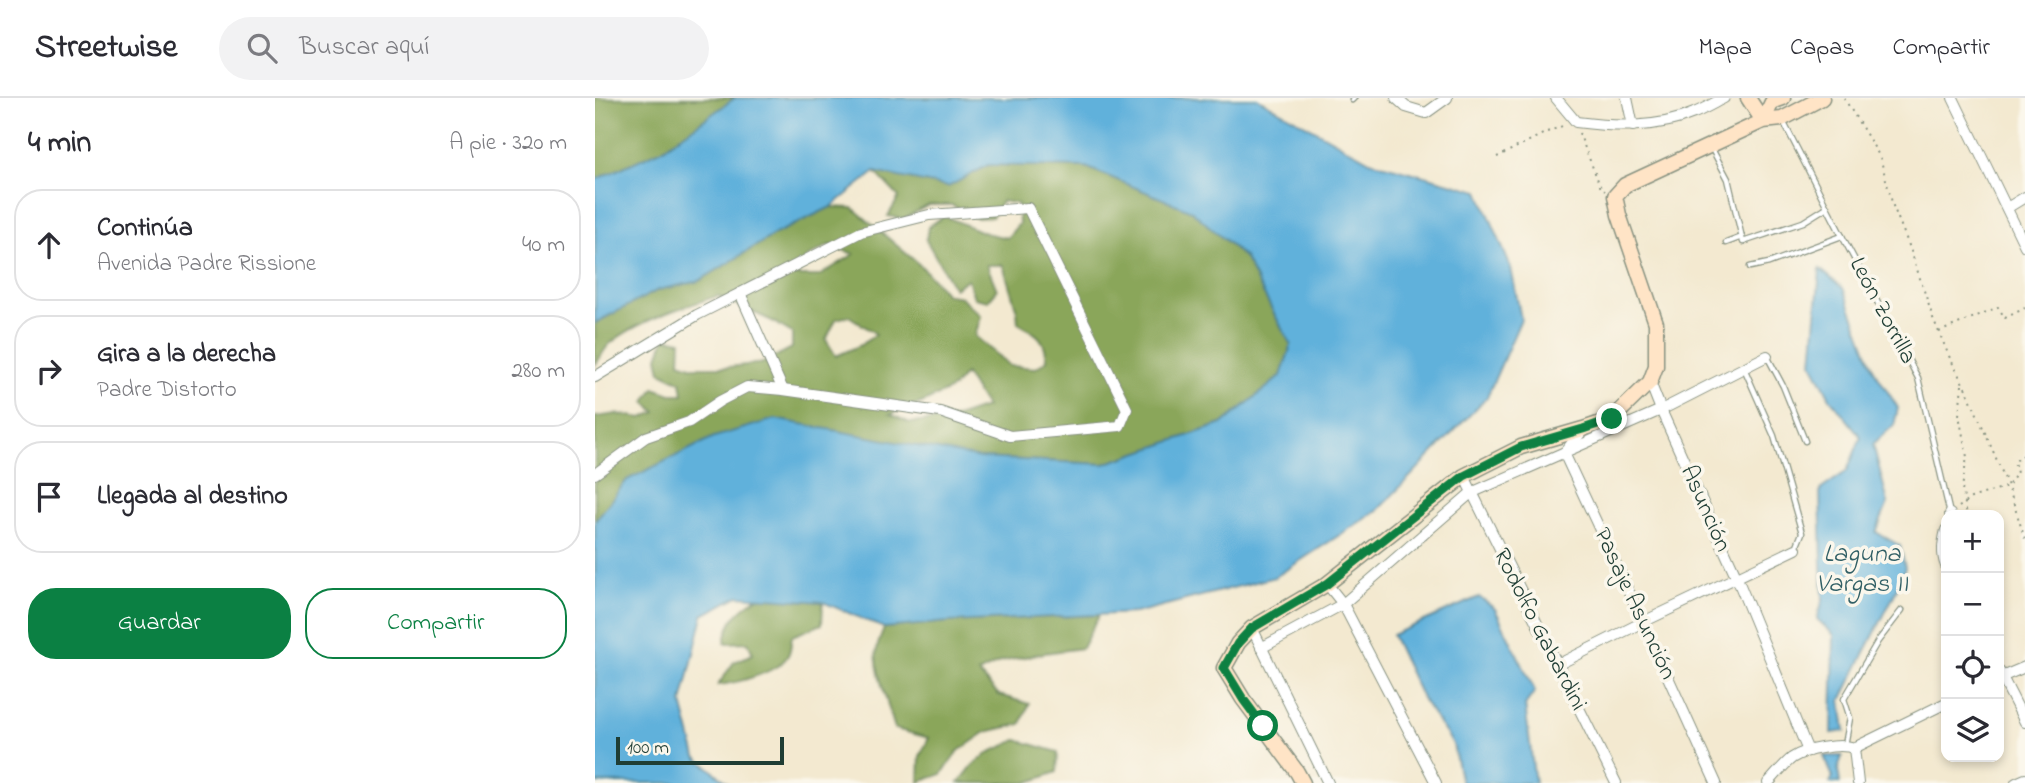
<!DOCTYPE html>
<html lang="es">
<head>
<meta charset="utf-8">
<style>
  :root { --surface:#fff; --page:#f2f2f3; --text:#2b2b33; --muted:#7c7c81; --line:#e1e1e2; --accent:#0b8043 }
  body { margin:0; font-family:"Indie Flower",sans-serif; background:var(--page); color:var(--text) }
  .controls { position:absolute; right:21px; bottom:21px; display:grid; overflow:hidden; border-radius:14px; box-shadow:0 4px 10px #0003 }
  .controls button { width:63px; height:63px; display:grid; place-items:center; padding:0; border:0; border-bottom:2px solid var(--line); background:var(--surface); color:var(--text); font:35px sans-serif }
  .scale { position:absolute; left:21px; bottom:18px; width:168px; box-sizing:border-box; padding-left:7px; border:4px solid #1f3d34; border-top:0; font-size:19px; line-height:24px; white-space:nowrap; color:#1f3d34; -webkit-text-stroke:5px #fbf7ec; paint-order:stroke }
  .stop { position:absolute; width:21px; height:21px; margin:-16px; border:5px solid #0b8043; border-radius:50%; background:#fff }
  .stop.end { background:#0b8043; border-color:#fff; box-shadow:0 2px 7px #0008 }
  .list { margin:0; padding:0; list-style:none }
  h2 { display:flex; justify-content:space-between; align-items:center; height:91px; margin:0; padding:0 28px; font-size:30px }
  h2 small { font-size:23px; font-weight:400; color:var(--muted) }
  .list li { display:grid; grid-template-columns:46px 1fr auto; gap:21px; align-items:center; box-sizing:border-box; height:112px; margin:0 14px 14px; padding:0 14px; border:2px solid var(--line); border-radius:28px }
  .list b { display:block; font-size:26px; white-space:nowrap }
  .list p { margin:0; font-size:23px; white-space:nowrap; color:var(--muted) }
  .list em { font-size:23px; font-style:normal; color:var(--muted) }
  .actions { display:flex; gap:14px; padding:21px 28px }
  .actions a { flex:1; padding:16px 0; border:2px solid var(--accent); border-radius:28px; text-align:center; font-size:24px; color:var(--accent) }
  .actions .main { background:var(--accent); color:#fff }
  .icon { flex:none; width:38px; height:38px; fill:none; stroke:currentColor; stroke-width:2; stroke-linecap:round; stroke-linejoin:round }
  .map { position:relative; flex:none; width:1430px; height:685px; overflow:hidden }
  header { display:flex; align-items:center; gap:42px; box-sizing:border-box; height:98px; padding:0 35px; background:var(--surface); border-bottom:2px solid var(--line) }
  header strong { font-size:33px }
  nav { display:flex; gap:38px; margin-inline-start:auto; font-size:24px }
  .search { width:490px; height:63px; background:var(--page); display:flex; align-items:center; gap:18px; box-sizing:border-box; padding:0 24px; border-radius:38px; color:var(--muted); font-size:26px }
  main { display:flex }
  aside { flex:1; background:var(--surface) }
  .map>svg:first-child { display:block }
  .forest { fill:#8aa65a; stroke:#547247; stroke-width:2; fill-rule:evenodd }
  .water { fill:#60b1db; stroke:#407788; stroke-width:2 }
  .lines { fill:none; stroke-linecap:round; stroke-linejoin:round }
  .lane-casing { stroke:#899382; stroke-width:7 }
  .street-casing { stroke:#899382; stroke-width:12 }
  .secondary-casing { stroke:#899382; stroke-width:17 }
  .path { stroke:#899382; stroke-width:2; stroke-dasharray:2 5; stroke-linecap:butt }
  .lane { stroke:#fff; stroke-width:4.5 }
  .street { stroke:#fff; stroke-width:10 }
  .secondary { stroke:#ffe4c6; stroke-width:14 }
  .route { stroke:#0b8043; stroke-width:9 }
  .labels { text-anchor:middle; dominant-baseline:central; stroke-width:7; stroke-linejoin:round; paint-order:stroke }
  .street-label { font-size:24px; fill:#1f3d34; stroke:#fbf7ec }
  .water-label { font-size:26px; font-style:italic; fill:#326066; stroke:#fbf7ec }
</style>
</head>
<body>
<header>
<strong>Streetwise</strong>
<div class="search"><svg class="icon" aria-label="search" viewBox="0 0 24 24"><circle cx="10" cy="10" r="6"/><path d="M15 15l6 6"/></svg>Buscar aquí</div>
<nav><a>Mapa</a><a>Capas</a><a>Compartir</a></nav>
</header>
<main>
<aside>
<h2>4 min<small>A pie · 320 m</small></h2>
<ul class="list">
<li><svg class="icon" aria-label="ahead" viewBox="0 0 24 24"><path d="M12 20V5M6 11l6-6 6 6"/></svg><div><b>Continúa</b><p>Avenida Padre Rissione</p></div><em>40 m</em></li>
<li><svg class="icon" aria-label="right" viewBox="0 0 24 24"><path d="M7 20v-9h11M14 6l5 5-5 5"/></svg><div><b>Gira a la derecha</b><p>Padre Distorto</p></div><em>280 m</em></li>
<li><svg class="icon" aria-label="arrive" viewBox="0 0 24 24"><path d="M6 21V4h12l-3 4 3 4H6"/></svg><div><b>Llegada al destino</b></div></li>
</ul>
<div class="actions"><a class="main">Guardar</a><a>Compartir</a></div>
</aside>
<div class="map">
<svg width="1430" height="685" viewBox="0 0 1430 685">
  <rect width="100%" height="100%" fill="#fbf7ec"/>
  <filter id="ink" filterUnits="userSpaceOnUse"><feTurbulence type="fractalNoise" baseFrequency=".0143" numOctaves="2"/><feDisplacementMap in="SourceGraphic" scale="14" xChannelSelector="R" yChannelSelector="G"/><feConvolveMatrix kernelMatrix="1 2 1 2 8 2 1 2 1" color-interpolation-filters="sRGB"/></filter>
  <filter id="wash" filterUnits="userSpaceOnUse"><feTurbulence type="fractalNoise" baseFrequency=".00686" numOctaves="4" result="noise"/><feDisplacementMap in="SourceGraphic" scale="28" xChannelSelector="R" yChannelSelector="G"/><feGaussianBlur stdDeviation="1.57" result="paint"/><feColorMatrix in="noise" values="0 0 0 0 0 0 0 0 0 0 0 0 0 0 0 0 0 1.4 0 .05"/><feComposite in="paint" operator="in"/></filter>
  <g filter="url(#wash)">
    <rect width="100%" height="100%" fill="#f3e9d0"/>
    <g class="forest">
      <polygon points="0,0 140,0 66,52 0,82"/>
      <path d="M 393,67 L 491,69 L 597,113 L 649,159 L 696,247 L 686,278 L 627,326 L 509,366 L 385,360 L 32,382 L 0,423 L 0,319 L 22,316 L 47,320 L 61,314 L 50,304 L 59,290 L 76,296 L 88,296 L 86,284 L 66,274 L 63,259 L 70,240 L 86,243 L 85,264 L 99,269 L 134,269 L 168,265 L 197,250 L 197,235 L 175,222 L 123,198 C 91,208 42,223 16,245 C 9,250 6,260 0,267 L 0,225 L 63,192 L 104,183 L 182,135 L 236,109 L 258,110 L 327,169 L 351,196 L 366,199 L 386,218 L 380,238 L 415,268 L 441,270 L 452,262 C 450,239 442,236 423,225 L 422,213 L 408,167 L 392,167 L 402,192 L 393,203 L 379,200 L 373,181 L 359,190 L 331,142 L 333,129 L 349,118 L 390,135 L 412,140 L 424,126 L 423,106 L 407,103 L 397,119 L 381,120 L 357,107 L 334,107 L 308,121 L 293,118 L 304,99 L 280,74 L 353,89 ZM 234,147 L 259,156 L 224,178 L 202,178 L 211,160 ZM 254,218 L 281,236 L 266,247 L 241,258 L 231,242 L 241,221 ZM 370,276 L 391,309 L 355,321 L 315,325 L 295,316 L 329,304 L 358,290 Z"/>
      <path d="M 163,499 L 228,504 L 227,526 L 197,538 C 196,543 196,550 194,555 C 187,574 142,585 123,587 L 139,564 L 158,556 L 153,544 L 130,545 C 133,521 144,513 163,499 Z"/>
      <path d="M 504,517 L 487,550 L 449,555 L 405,564 L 383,575 L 404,597 L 434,606 L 426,626 L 391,634 L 362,654 L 347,676 L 324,684 L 325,658 L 334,640 L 300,631 C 295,612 278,567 282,551 C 283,544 287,537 289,530 L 353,524 Z"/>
      <polygon points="422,642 463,654 462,674 431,685 364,685 378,667 395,654"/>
    </g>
    <g class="water">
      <polygon points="140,0 662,0 775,63 884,93 916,170 926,221 892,299 783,412 680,479 540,515 353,524 289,530 228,504 143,498 108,517 87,605 101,659 133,685 0,685 0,423 32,382 119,339 180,321 385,360 509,366 627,326 686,278 696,247 649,159 597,113 491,69 393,67 353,89 280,74 236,109 182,135 104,183 63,192 0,225 0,82 66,52"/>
      <polygon points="1225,171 1248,190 1279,272 1303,310 1299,327 1278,346 1293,405 1281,434 1305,448 1310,470 1299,497 1246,602 1250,633 1237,635 1239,537 1222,521 1228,502 1225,392 1252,373 1266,339 1235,300 1217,265"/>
      <polygon points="884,499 900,511 940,593 930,607 940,685 866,685 858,646 828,602 797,537"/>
      <polygon points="1229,658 1247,658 1243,672 1245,685 1235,685 1238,679"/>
    </g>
  </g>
  <g filter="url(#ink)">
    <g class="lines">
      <defs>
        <g id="lane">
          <polyline points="757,2 759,0"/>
          <polyline points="1189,25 1247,138 1323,280 1355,416"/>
          <polyline points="1117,51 1133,81 1148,144 1208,124 1232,109"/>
          <polyline points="1131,145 1147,139"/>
          <polyline points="1155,169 1174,165 1247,138"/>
          <polyline points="1172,258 1188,288 1210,343"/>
          <polyline points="1149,270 1179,338 1207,435 1201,450"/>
          <polyline points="1250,647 1255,620 1249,601 1283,543 1307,512"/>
        </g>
        <g id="street">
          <polyline points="801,0 811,9 831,15 852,0"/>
          <path d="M 961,0 L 981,24 C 1020,29 1062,31 1099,15 C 1109,11 1119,5 1129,0"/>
          <polyline points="1032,0 1038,28"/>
          <polyline points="1358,0 1430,148"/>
          <polyline points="1412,110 1430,99"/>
          <polyline points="145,195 188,292"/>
          <polyline points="0,279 102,217 266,134 334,117 433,110 532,311 525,328 415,338 345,314 188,292 152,289 125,303 94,324 51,339 0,376"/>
          <polyline points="1055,284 1066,312 1142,480 1213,653"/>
          <polyline points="988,332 969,355 1048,524 1121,685"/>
          <polyline points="869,378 1021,685"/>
          <polyline points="1355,417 1355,416"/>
          <path d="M 1351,432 C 1348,444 1346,456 1351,468"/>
          <polyline points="732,486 748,506 841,685"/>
          <polyline points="657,530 733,685"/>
          <polyline points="666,550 748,506 876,395 1066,312 1172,258"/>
          <polyline points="962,567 1048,524 1201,451"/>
          <polyline points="1404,573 1430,624"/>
          <polyline points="1404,580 1430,569"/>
          <polyline points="1259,650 1351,605"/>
          <polyline points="1259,650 1263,685"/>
          <path d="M 1173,685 C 1181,677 1188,667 1197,660 C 1210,651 1245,645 1259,650"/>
          <polyline points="1421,685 1430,681"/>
        </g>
        <g id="secondary">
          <polyline points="1153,0 1168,23"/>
          <polyline points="1168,23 1177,4 1188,0"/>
          <polyline points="708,685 702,674 648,601 629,570 643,545 657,530 732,486 869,378 926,349 988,331 1017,321 1055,284 1061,268 1061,225 1024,117 1020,98 1030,87 1168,23 1187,21 1227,0"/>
        </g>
      </defs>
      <use href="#lane" class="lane-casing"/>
      <use href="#street" class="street-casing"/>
      <use href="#secondary" class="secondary-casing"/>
      <g class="path">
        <polyline points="1249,0 1285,59 1298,108 1315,150 1338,220 1354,258 1373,295 1413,388 1430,441"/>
        <polyline points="984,35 1006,90 1010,93"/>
        <polyline points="902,59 952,34 970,27"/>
        <polyline points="1344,234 1403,209 1410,220 1430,210"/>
        <polyline points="1367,287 1364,317 1372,359 1367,390 1372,417"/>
        <polyline points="1364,409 1376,400 1413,388 1422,375 1419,364 1430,356"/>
      </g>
      <use href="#lane" class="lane"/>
      <use href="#street" class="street"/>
      <use href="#secondary" class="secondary"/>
    </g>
  </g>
  <g class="lines" filter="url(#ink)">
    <polyline class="route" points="668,628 648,601 629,570 643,545 657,530 732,486 869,378 926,349 988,331 1017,321"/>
  </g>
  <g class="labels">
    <g class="street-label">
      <text transform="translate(1287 213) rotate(62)">León Zorrilla</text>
      <text transform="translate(1110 411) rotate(66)">Asunción</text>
      <text transform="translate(1039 506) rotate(65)">Pasaje Asunción</text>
      <text transform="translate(944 532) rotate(63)">Rodolfo Gabardini</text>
    </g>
    <g class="water-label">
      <text x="1267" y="457">Laguna<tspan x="1267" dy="30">Vargas II</tspan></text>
    </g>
  </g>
</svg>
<div class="controls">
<button>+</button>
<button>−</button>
<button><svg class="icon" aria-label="locate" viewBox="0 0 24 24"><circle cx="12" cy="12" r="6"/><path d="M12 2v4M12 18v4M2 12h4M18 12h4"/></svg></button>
<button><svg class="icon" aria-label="layers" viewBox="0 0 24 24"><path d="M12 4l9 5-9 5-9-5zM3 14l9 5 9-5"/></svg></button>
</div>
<div class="scale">100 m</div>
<div class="stop" style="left:668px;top:628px"></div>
<div class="stop end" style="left:1017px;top:321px"></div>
</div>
</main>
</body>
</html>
